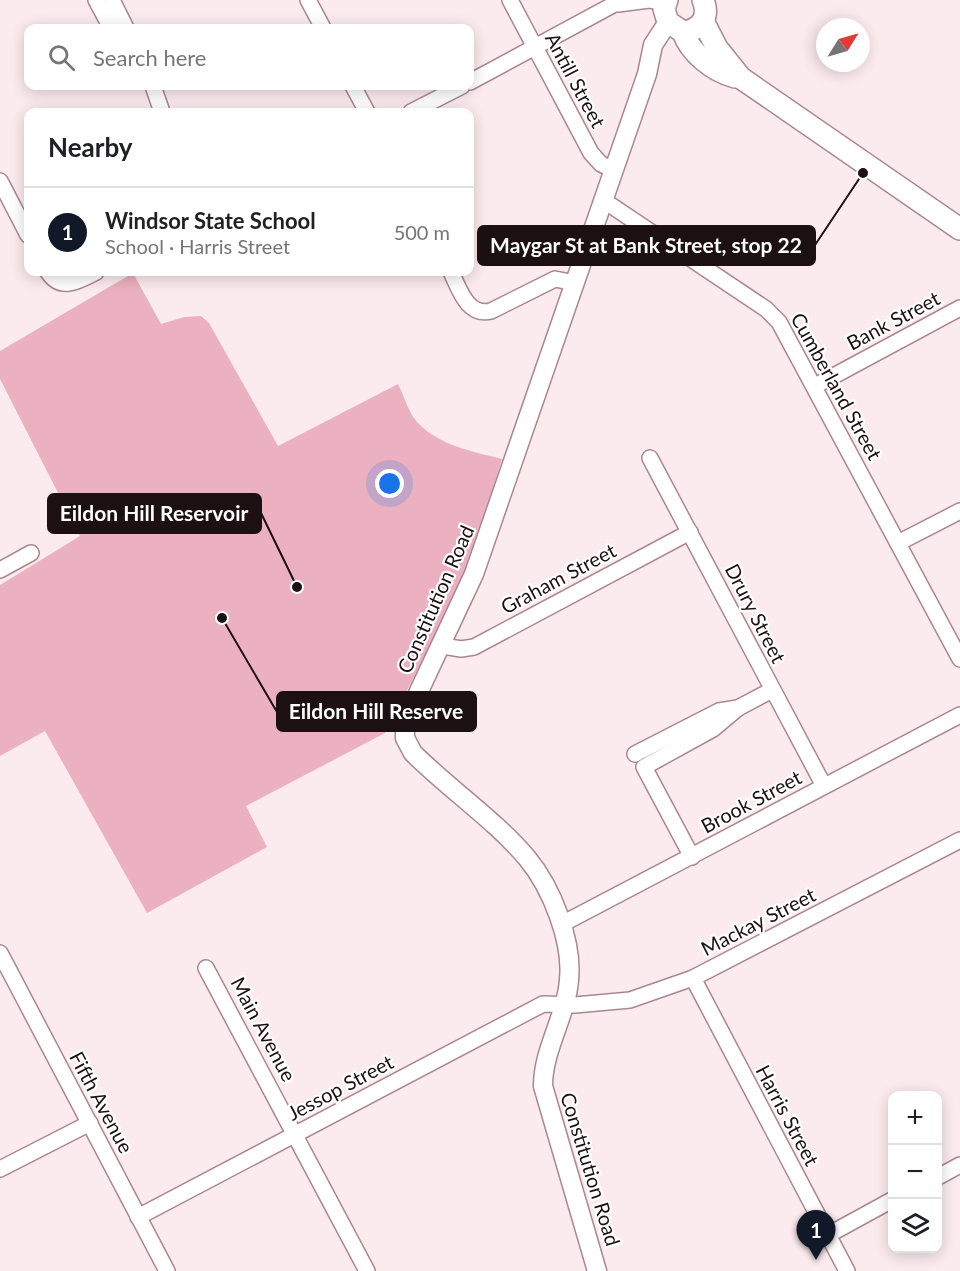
<!DOCTYPE html>
<html lang="en">
<head>
<meta charset="utf-8">
<style>
  :root { --surface:#fff; --page:#f6f6f6; --text:#202124; --muted:#757577; --line:#e0e0e0; --accent:#111827 }
  body { margin:0; font-family:Lato,sans-serif; background:var(--page); color:var(--text) }
  .controls { position:absolute; right:18px; bottom:18px; display:grid; overflow:hidden; border-radius:12px; box-shadow:0 3px 15px #0003 }
  .controls button { width:54px; height:54px; display:grid; place-items:center; padding:0; border:0; border-bottom:2px solid var(--line); background:var(--surface); color:var(--text); font:30px sans-serif }
  .compass { position:absolute; left:816px; top:18px; width:54px; height:54px; border-radius:50%; background:var(--surface); box-shadow:0 3px 15px #0003; rotate:53deg }
  .you { position:absolute; left:390px; top:484px; width:21px; height:21px; margin:-15px; border:4px solid #fff; border-radius:50%; background:#1a73e8; box-shadow:0 0 0 9px #1a73e833 }
  .badge { display:grid; place-items:center; width:39px; height:39px; border-radius:50%; background:var(--accent); color:#fff; font-size:20px; font-weight:700 }
  .pin { position:absolute; translate:-50% -50px; filter:drop-shadow(0 2px 3px #0008) }
  .pin::after { content:''; position:absolute; top:32px; width:21px; height:18px; background:inherit; clip-path:polygon(0 0,100% 0,50% 100%) }
  .list { margin:0; padding:0; list-style:none }
  h2 { display:flex; justify-content:space-between; align-items:center; height:78px; margin:0; padding:0 24px; font-size:26px }
  h2 small { font-size:20px; font-weight:400; color:var(--muted) }
  .list li { display:grid; grid-template-columns:39px 1fr auto; gap:18px; align-items:center; box-sizing:border-box; height:90px; padding:0 24px; border-top:2px solid var(--line) }
  .list b { display:block; font-size:22px; white-space:nowrap }
  .list p { margin:0; font-size:20px; white-space:nowrap; color:var(--muted) }
  .list em { font-size:20px; font-style:normal; color:var(--muted) }
  .icon { flex:none; width:33px; height:33px; fill:none; stroke:currentColor; stroke-width:2; stroke-linecap:round; stroke-linejoin:round }
  .map { position:relative; flex:none; width:960px; height:1271px; overflow:hidden }
  .search { position:absolute; background:var(--surface); box-shadow:0 3px 15px #0003; left:24px; top:24px; width:450px; height:66px; display:flex; align-items:center; gap:15px; box-sizing:border-box; padding:0 21px; border-radius:12px; color:var(--muted); font-size:22px }
  .panel { position:absolute; background:var(--surface); box-shadow:0 3px 15px #0003; left:24px; top:108px; width:450px; height:168px; border-radius:12px }
  .map>svg:first-child { display:block }
  .green { fill:#ebb1c0 }
  .lines { fill:none; stroke-linecap:round; stroke-linejoin:round }
  .minor-casing { stroke:#aa8790; stroke-width:18 }
  .tertiary-casing { stroke:#aa8790; stroke-width:21 }
  .secondary-casing { stroke:#aa8790; stroke-width:24 }
  .minor { stroke:#fff; stroke-width:15 }
  .tertiary { stroke:#fff; stroke-width:18 }
  .secondary { stroke:#fff; stroke-width:21 }
  .labels { text-anchor:middle; dominant-baseline:central; stroke-width:4.5; stroke-linejoin:round; paint-order:stroke }
  .street-label { font-size:20px; fill:#1c1013; stroke:#fff }
  .leader { fill:none; stroke:#1c1013; stroke-width:2 }
  .callout-dot { fill:#1c1013; stroke:#fff; stroke-width:2 }
  .callout { fill:#1c1013; stroke:#1c1013; stroke-width:2 }
  .callout-label { font-size:21px; text-anchor:middle; font-weight:bold; fill:#fff }
</style>
</head>
<body>
<div class="map">
<svg width="960" height="1271" viewBox="0 0 960 1271">
  <rect width="100%" height="100%" fill="#fbebef"/>
  <path class="green" d="M 133,273 L 161,324 L 184,317 L 201,316 L 209,323 L 278,446 L 398,384 C 404,396 409,413 417,422 C 440,446 471,451 502,459 L 465,578 L 385,733 L 246,806 L 267,847 L 147,913 L 45,731 L 0,756 L 0,585 L 80,536 L 0,379 L 0,351 Z"/>
  <g class="lines">
    <defs>
      <g id="minor">
        <polyline points="96,0 111,28"/>
        <polyline points="112,0 126,28"/>
        <polyline points="308,0 323,28"/>
        <polyline points="510,0 591,153 601,164 614,170"/>
        <polyline points="618,4 649,0 665,3"/>
        <polyline points="470,82 622,0"/>
        <polyline points="153,86 162,112"/>
        <polyline points="353,86 367,112"/>
        <polyline points="411,112 462,86"/>
        <polyline points="0,181 28,235"/>
        <polyline points="603,200 766,309 779,322 960,659"/>
        <path d="M 48,272 C 61,292 79,281 96,272"/>
        <path d="M 451,272 C 459,288 467,317 491,311 L 555,279 L 575,283"/>
        <polyline points="815,386 960,308"/>
        <polyline points="650,458 824,786"/>
        <polyline points="898,543 960,511"/>
        <polyline points="0,570 31,553"/>
        <polyline points="443,646 461,649 474,647 690,532"/>
        <polyline points="635,754 719,711 738,708"/>
        <polyline points="692,857 644,767 713,729 738,708 772,690"/>
        <polyline points="562,924 960,715"/>
        <polyline points="0,953 167,1271"/>
        <polyline points="206,968 367,1271"/>
        <polyline points="693,978 847,1271"/>
        <polyline points="0,1169 90,1123"/>
        <polyline points="938,1177 960,1165"/>
        <polyline points="138,1217 543,1004 575,1005 630,1000 693,978 960,840"/>
        <polyline points="828,1235 892,1200"/>
      </g>
      <path id="tertiary" d="M 597,1271 L 543,1086 C 543,1049 566,1017 569,980 C 573,942 552,888 527,858 C 495,820 449,789 413,753 L 405,738 L 405,721 L 474,574 L 647,74 L 653,45 L 668,22"/>
      <g id="secondary">
        <path d="M 667,0 L 664,9 L 668,22 L 683,32 C 701,30 710,17 703,0"/>
        <polyline points="703,21 717,48 741,78 960,229"/>
        <path d="M 683,32 C 690,53 713,71 735,77"/>
      </g>
    </defs>
    <use href="#minor" class="minor-casing"/>
    <use href="#tertiary" class="tertiary-casing"/>
    <use href="#secondary" class="secondary-casing"/>
    <use href="#minor" class="minor"/>
    <use href="#tertiary" class="tertiary"/>
    <use href="#secondary" class="secondary"/>
  </g>
  <g class="labels">
    <g class="street-label">
      <text transform="translate(576 80) rotate(62)">Antill Street</text>
      <text transform="translate(893 320) rotate(-28)">Bank Street</text>
      <text transform="translate(837 386) rotate(61)">Cumberland Street</text>
      <text transform="translate(558 578) rotate(-28)">Graham Street</text>
      <text transform="translate(435 599) rotate(-66)">Constitution Road</text>
      <text transform="translate(756 613) rotate(63)">Drury Street</text>
      <text transform="translate(751 801) rotate(-28)">Brook Street</text>
      <text transform="translate(758 921) rotate(-27)">Mackay Street</text>
      <text transform="translate(264 1029) rotate(62)">Main Avenue</text>
      <text transform="translate(340 1087) rotate(-28)">Jessop Street</text>
      <text transform="translate(102 1102) rotate(62)">Fifth Avenue</text>
      <text transform="translate(788 1115) rotate(62)">Harris Street</text>
      <text transform="translate(591 1169) rotate(73)">Constitution Road</text>
    </g>
  </g>
  <path class="leader" d="M863 173L815 245M297 587L261 513M222 618L277 712"/>
  <g class="callout-dot">
    <circle cx="863" cy="173" r="6"/>
    <circle cx="297" cy="587" r="6"/>
    <circle cx="222" cy="618" r="6"/>
  </g>
  <g class="callout">
    <rect x="478" y="226" width="337" height="39" rx="6"/>
    <rect x="48" y="494" width="213" height="39" rx="6"/>
    <rect x="277" y="692" width="199" height="39" rx="6"/>
  </g>
  <g class="callout-label">
    <text x="646" y="253">Maygar St at Bank Street, stop 22</text>
    <text x="154" y="521">Eildon Hill Reservoir</text>
    <text x="376" y="719">Eildon Hill Reserve</text>
  </g>
</svg>
<div class="controls">
<button>+</button>
<button>−</button>
<button><svg class="icon" aria-label="layers" viewBox="0 0 24 24"><path d="M12 4l9 5-9 5-9-5zM3 14l9 5 9-5"/></svg></button>
</div>
<svg class="compass" viewBox="-18 -18 36 36"><path d="M0-13l5 13h-10z" fill="#e53935"/><path d="M0 13l5-13h-10z" fill="#757577"/></svg>
<div class="you"></div>
<div class="pin badge" style="left:816px;top:1260px">1</div>
<div class="search"><svg class="icon" aria-label="search" viewBox="0 0 24 24"><circle cx="10" cy="10" r="6"/><path d="M15 15l6 6"/></svg>Search here</div>
<section class="panel">
<h2>Nearby<small></small></h2>
<ul class="list">
<li><span class="badge">1</span><div><b>Windsor State School</b><p>School · Harris Street</p></div><em>500 m</em></li>
</ul>
</section>
</div>
</body>
</html>
